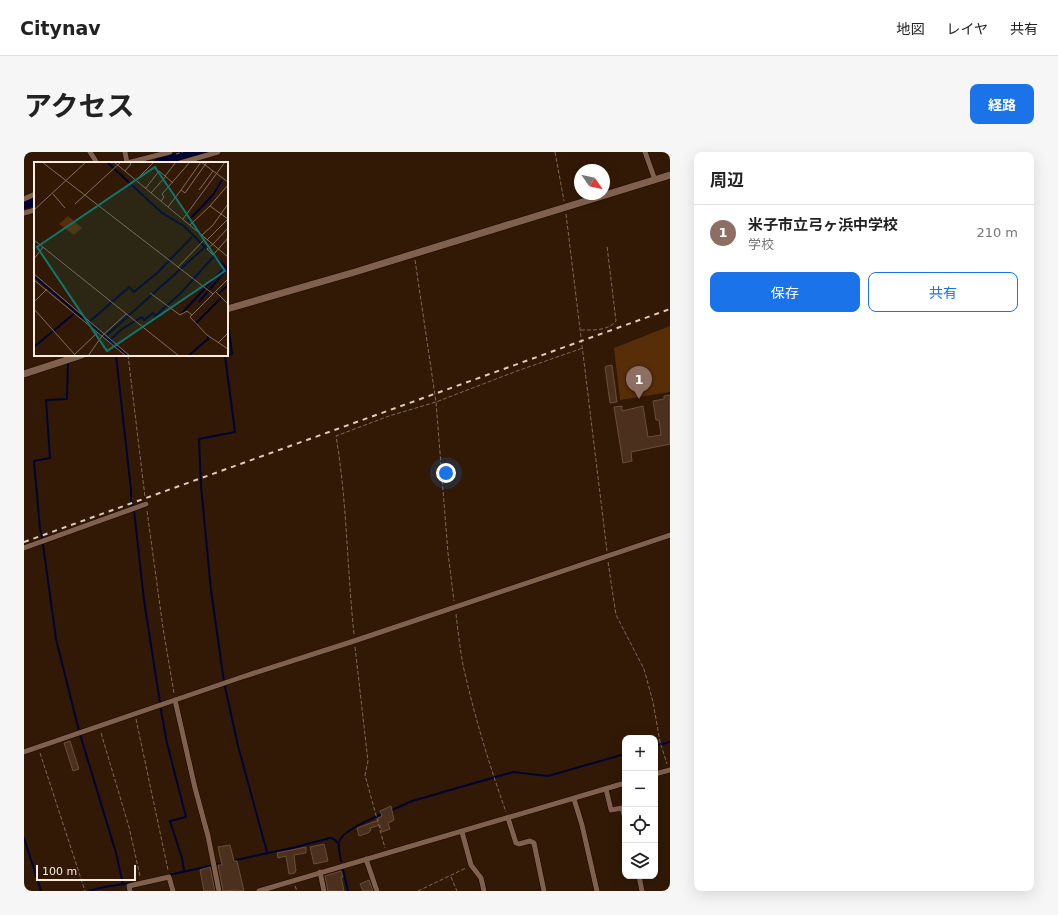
<!DOCTYPE html>
<html lang="ja">
<head>
<meta charset="utf-8">
<style>
  :root { --surface:#fff; --page:#f6f6f6; --text:#222; --muted:#767676; --line:#e0e0e0; --accent:#1a73e8 }
  body { margin:0; font-family:"DejaVu Sans","Noto Sans JP",sans-serif; background:var(--page); color:var(--text) }
  .controls { position:absolute; right:12px; bottom:12px; display:grid; overflow:hidden; border-radius:8px; box-shadow:0 4px 16px #0002 }
  .controls button { width:36px; height:36px; display:grid; place-items:center; padding:0; border:0; border-bottom:1px solid var(--line); background:var(--surface); color:var(--text); font:20px sans-serif }
  .compass { position:absolute; left:550px; top:12px; width:36px; height:36px; border-radius:50%; background:var(--surface); box-shadow:0 4px 16px #0002; rotate:124deg }
  .scale { position:absolute; left:12px; bottom:10px; width:100px; box-sizing:border-box; padding-left:4px; border:2px solid #fbeade; border-top:0; font-size:11px; line-height:14px; white-space:nowrap; color:#fbeade; -webkit-text-stroke:3px #311905; paint-order:stroke }
  .you { position:absolute; left:422px; top:321px; width:14px; height:14px; margin:-10px; border:3px solid #fff; border-radius:50%; background:#1a73e8; box-shadow:0 0 0 6px #1a73e833 }
  .badge { display:grid; place-items:center; width:26px; height:26px; border-radius:50%; background:var(--accent); color:#fff; font-size:13px; font-weight:700 }
  .pin { position:absolute; translate:-50% -33px; filter:drop-shadow(0 1px 2px #0008) }
  .pin::after { content:''; position:absolute; top:21px; width:14px; height:12px; background:inherit; clip-path:polygon(0 0,100% 0,50% 100%) }
  .list { margin:0; padding:0; list-style:none }
  h2 { display:flex; justify-content:space-between; align-items:center; height:52px; margin:0; padding:0 16px; font-size:17px }
  h2 small { font-size:13px; font-weight:400; color:var(--muted) }
  .list li { display:grid; grid-template-columns:26px 1fr auto; gap:12px; align-items:center; box-sizing:border-box; height:56px; padding:0 16px; border-top:1px solid var(--line) }
  .list b { display:block; font-size:15px; white-space:nowrap }
  .list p { margin:0; font-size:13px; white-space:nowrap; color:var(--muted) }
  .list em { font-size:13px; font-style:normal; color:var(--muted) }
  .actions { display:flex; gap:8px; padding:12px 16px }
  .actions a { flex:1; padding:9px 0; border:1px solid var(--accent); border-radius:8px; text-align:center; font-size:14px; color:var(--accent) }
  .actions .main { background:var(--accent); color:#fff }
  .icon { flex:none; width:22px; height:22px; fill:none; stroke:currentColor; stroke-width:2; stroke-linecap:round; stroke-linejoin:round }
  .map { position:relative; flex:none; width:646px; height:739px; overflow:hidden; border-radius:8px }
  header { display:flex; align-items:center; gap:24px; box-sizing:border-box; height:56px; padding:0 20px; background:var(--surface); border-bottom:1px solid var(--line) }
  header strong { font-size:19px }
  nav { display:flex; gap:22px; margin-inline-start:auto; font-size:14px }
  .intro { display:flex; align-items:center; justify-content:space-between; box-sizing:border-box; height:96px; padding:0 24px }
  h1 { margin:0; font-size:28px }
  .button { padding:10px 18px; border-radius:8px; background:var(--accent); color:#fff; font-size:14px; font-weight:700 }
  main { display:flex; gap:24px; padding:0 24px }
  aside { flex:1; background:var(--surface); border-radius:8px; box-shadow:0 4px 16px #0002 }
  .map>svg:first-child { display:block }
  .green { fill:#572e08 }
  .lines { fill:none; stroke-linecap:round; stroke-linejoin:round }
  .stream { stroke:#000432; stroke-width:2 }
  .river { stroke:#000432; stroke-width:12 }
  .building { fill:#4b301d; stroke:#6b4e3a }
  .minor-casing { stroke:#180300; stroke-width:6 }
  .tertiary-casing { stroke:#180300; stroke-width:8 }
  .path { stroke:#7e6958; stroke-width:1; stroke-dasharray:4 2; stroke-linecap:butt }
  .minor { stroke:#7f614d; stroke-width:5 }
  .tertiary { stroke:#7f614d; stroke-width:7 }
  .rail { stroke:#deccbf; stroke-width:2; stroke-dasharray:5 5; stroke-linecap:butt }
  .inset-river { fill:none; stroke:#000432; stroke-width:2 }
  .inset-road { fill:none; stroke:#826d5c; stroke-width:1 }
  .view { fill:#0f766e; fill-opacity:0.15; stroke:#0f766e; stroke-width:2 }
  .inset-edge { fill:none; stroke:#fbeade; stroke-width:2 }
</style>
</head>
<body>
<header>
<strong>Citynav</strong>
<nav><a>地図</a><a>レイヤ</a><a>共有</a></nav>
</header>
<div class="intro"><h1>アクセス</h1><a class="button">経路</a></div>
<main>
<div class="map">
<svg width="646" height="739" viewBox="0 0 646 739">
  <rect width="100%" height="100%" fill="#311905"/>
  <polygon class="green" points="646,174 646,240 596,248 590,196"/>
  <g class="lines">
    <g class="stream">
      <polyline points="171,2 173,11"/>
      <polyline points="203,161 208,202 201,204 211,280 175,287 177,334 187,438 200,530 214,594 243,700"/>
      <polyline points="92,203 107,338 107,349 110,358 120,448 138,564 143,591 162,665 146,669 158,706 160,719"/>
      <polyline points="44,210 43,247 22,248 26,306 10,309 16,377 18,385 32,487 55,579 92,701 99,732"/>
      <polyline points="631,594 646,590"/>
      <polyline points="366,659 388,649 489,620 524,624 601,602"/>
      <polyline points="0,686 17,739"/>
      <polyline points="207,709 268,696 306,686 310,687 314,691"/>
      <path d="M 317,709 C 316,703 314,696 315,690 C 317,679 350,666 360,661"/>
      <polyline points="319,718 324,739"/>
      <polyline points="145,723 199,711"/>
      <polyline points="65,739 80,735 107,731"/>
    </g>
    <g class="river">
      <polyline points="136,11 178,0"/>
      <polyline points="0,51 11,48"/>
    </g>
  </g>
  <g class="building">
    <polygon points="588,213 593,250 586,251 581,215 583,214"/>
    <polygon points="646,243 646,292 607,300 608,309 599,311 590,255 598,254 598,259 619,254 624,285 637,283 635,268 632,268 629,249 640,247 640,244"/>
    <polygon points="46,589 55,617 49,619 40,591"/>
    <polygon points="367,654 370,668 364,671 366,677 358,680 356,673 346,676 347,678 344,681 335,684 333,676 355,668 354,666 358,664 356,659"/>
    <polygon points="300,692 304,709 290,712 286,695"/>
    <polygon points="206,693 210,709 213,709 220,739 214,739 213,738 199,739 194,713 198,713 194,695"/>
    <polygon points="282,695 282,701 270,703 272,719 271,719 271,721 265,722 262,704 254,706 253,701"/>
    <polygon points="186,715 191,739 180,739 176,718"/>
    <polygon points="317,719 319,725 317,725 320,739 304,739 301,724"/>
    <polygon points="345,728 349,739 339,739 336,732"/>
  </g>
  <g class="lines">
    <defs>
      <g id="minor">
        <polyline points="66,0 73,11"/>
        <polyline points="101,0 103,11"/>
        <polyline points="621,0 631,28"/>
        <polyline points="103,11 146,0"/>
        <polyline points="156,11 194,0"/>
        <polyline points="0,47 11,42"/>
        <polyline points="0,61 11,58"/>
        <polyline points="0,396 122,352"/>
        <polyline points="151,548 171,636 184,684 195,739"/>
        <polyline points="0,600 218,525 330,489 646,383"/>
        <polyline points="631,622 646,618"/>
        <polyline points="582,637 587,658 598,656 601,666"/>
        <polyline points="550,647 558,673 573,739"/>
        <polyline points="484,666 492,691 495,692 506,689 510,691 520,739"/>
        <polyline points="438,680 447,713 457,726 460,739"/>
        <polyline points="342,707 353,739"/>
        <polyline points="296,720 300,739"/>
        <polyline points="615,724 618,739"/>
        <polyline points="106,739 105,734 145,725 149,739"/>
        <polyline points="235,739 601,631"/>
      </g>
      <g id="tertiary">
        <polyline points="203,157 331,120 646,23"/>
        <polyline points="0,222 58,203"/>
      </g>
    </defs>
    <use href="#minor" class="minor-casing"/>
    <use href="#tertiary" class="tertiary-casing"/>
    <g class="path">
      <polyline points="531,0 540,49"/>
      <polyline points="152,2 159,0"/>
      <polyline points="542,62 583,399"/>
      <polyline points="391,108 412,250 424,401 430,449"/>
      <path d="M 557,178 C 569,178 584,179 592,169 L 583,94"/>
      <polyline points="104,203 121,345"/>
      <polyline points="123,359 139,476 150,541"/>
      <polyline points="584,410 592,463 620,517 629,550 636,590 643,612"/>
      <path d="M 432,462 C 434,479 436,497 439,513 C 450,563 465,612 482,660"/>
      <path d="M 330,482 C 323,416 323,349 312,284 L 365,264 L 412,250 L 493,219 L 559,196"/>
      <polyline points="331,495 344,609 341,623 361,696"/>
      <polyline points="112,567 144,718"/>
      <polyline points="77,581 105,675 116,724"/>
      <polyline points="16,601 61,739"/>
      <polyline points="427,725 433,739"/>
      <polyline points="271,734 273,739"/>
      <polyline points="394,739 442,716"/>
    </g>
    <use href="#minor" class="minor"/>
    <use href="#tertiary" class="tertiary"/>
    <polyline class="rail" points="0,390 646,157"/>
  </g>
  <g transform="translate(10 10)">
    <rect width="194" height="194" fill="#311905"/>
    <path d="M 34,54 L 48,66 L 40,73 L 25,62 Z" fill="#572e08"/>
    <path class="inset-river" d="M 73,0 L 128,51 L 150,64 L 172,86M 154,59 L 179,33 L 188,18M 180,94 L 194,107M 0,114 L 93,194M 184,132 L 194,123M 165,140 L 193,107M 148,151 L 191,105M 54,161 L 95,125 L 100,130 L 123,111 L 158,75M 161,162 L 187,136M 73,173 L 171,85M 75,179 L 88,167 L 108,155 L 110,158 L 119,151 L 121,154 L 147,131 L 179,95M 0,185 L 42,150M 154,194 L 174,177 L 174,174"/>
    <path class="inset-road" d="M 8,0 L 179,132M 80,0 L 194,95M 167,0 L 194,20M 91,9 L 97,2 L 95,0M 102,18 L 120,0M 139,21 L 131,14 L 142,0M 194,23 L 176,44 L 194,57M 112,26 L 125,9 L 131,14M 147,28 L 167,0M 165,28 L 179,9M 117,31 L 132,14M 19,32 L 31,46M 127,39 L 130,35 L 128,32 L 156,0M 41,42 L 87,0M 134,45 L 147,28 L 151,31 L 173,0M 0,48 L 52,0M 149,57 L 191,0M 156,63 L 176,44M 168,73 L 179,63 L 194,42M 0,78 L 145,194M 173,78 L 194,57M 179,82 L 173,87 L 179,93 L 194,76M 179,82 L 194,66M 0,97 L 9,85M 144,105 L 172,76M 0,112 L 96,194M 0,118 L 92,194M 182,130 L 194,142M 116,131 L 146,153 L 153,149 L 158,153M 0,140 L 13,127M 0,147 L 42,194M 156,155 L 173,173 L 194,187M 156,155 L 194,117M 184,181 L 194,171M 41,192 L 63,171M 54,194 L 68,174 L 92,152"/>
    <path class="view" d="M 121,5 L 191,109 L 73,189 L 3,85 Z"/>
    <rect width="194" height="194" class="inset-edge"/>
  </g>
</svg>
<div class="controls">
<button>+</button>
<button>−</button>
<button><svg class="icon" aria-label="locate" viewBox="0 0 24 24"><circle cx="12" cy="12" r="6"/><path d="M12 2v4M12 18v4M2 12h4M18 12h4"/></svg></button>
<button><svg class="icon" aria-label="layers" viewBox="0 0 24 24"><path d="M12 4l9 5-9 5-9-5zM3 14l9 5 9-5"/></svg></button>
</div>
<svg class="compass" viewBox="-18 -18 36 36"><path d="M0-13l5 13h-10z" fill="#e53935"/><path d="M0 13l5-13h-10z" fill="#767676"/></svg>
<div class="scale">100 m</div>
<div class="you"></div>
<div class="pin badge" style="left:615px;top:247px;background:#8d6e63">1</div>
</div>
<aside>
<h2>周辺<small></small></h2>
<ul class="list">
<li><span class="badge" style="background:#8d6e63">1</span><div><b>米子市立弓ヶ浜中学校</b><p>学校</p></div><em>210 m</em></li>
</ul>
<div class="actions"><a class="main">保存</a><a>共有</a></div>
</aside>
</main>
</body>
</html>
